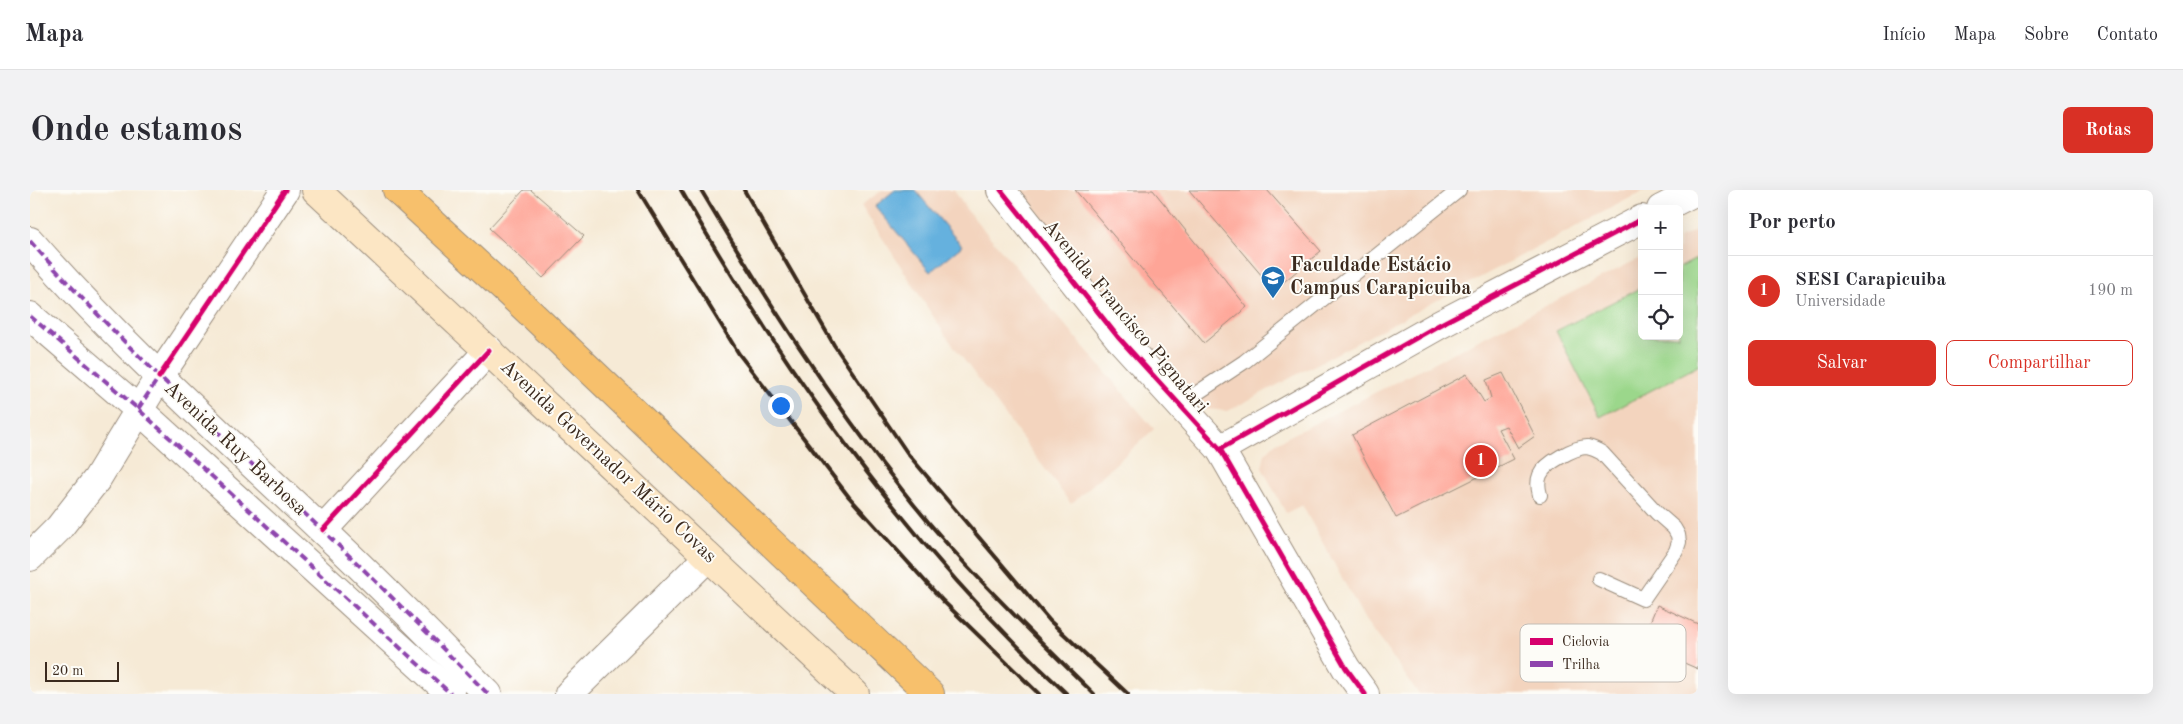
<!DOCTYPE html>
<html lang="pt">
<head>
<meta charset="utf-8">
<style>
  :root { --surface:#fff; --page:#f2f2f3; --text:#2b2b33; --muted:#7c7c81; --line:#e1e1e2; --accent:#d93025 }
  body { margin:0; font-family:"Old Standard TT",serif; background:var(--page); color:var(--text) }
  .controls { position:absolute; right:15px; top:15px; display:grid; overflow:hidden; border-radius:8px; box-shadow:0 5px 20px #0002 }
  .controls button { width:45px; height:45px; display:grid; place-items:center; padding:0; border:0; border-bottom:1px solid var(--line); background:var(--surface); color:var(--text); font:25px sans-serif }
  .scale { position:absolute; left:15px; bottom:12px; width:74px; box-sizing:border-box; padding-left:5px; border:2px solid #3b2a1e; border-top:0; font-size:14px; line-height:18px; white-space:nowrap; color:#3b2a1e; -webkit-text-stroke:4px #fdfcf7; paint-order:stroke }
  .you { position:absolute; left:750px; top:215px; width:18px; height:18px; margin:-12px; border:4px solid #fff; border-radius:50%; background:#1a73e8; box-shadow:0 0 0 8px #1a73e833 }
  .badge { display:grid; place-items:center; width:32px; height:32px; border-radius:50%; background:var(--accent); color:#fff; font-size:16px; font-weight:700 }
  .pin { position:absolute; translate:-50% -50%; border:2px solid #fff; box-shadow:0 1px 5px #0006 }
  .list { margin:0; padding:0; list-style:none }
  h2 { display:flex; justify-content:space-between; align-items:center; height:65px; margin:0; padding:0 20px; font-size:21px }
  h2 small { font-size:16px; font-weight:400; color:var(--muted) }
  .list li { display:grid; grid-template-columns:32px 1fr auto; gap:15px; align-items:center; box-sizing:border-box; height:70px; padding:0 20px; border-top:1px solid var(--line) }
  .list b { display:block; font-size:19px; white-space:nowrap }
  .list p { margin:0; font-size:16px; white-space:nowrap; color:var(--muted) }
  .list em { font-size:16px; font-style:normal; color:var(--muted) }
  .actions { display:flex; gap:10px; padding:15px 20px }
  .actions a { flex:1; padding:11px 0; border:1px solid var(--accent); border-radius:8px; text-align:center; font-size:18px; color:var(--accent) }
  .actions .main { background:var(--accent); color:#fff }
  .icon { flex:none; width:28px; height:28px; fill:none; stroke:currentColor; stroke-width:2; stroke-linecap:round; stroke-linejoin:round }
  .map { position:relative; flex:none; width:1668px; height:504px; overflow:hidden; border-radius:8px }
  header { display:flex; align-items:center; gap:30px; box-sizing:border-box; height:70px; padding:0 25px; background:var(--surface); border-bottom:1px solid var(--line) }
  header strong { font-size:24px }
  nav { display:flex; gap:28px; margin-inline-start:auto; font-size:18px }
  .intro { display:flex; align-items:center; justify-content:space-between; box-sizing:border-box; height:120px; padding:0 30px }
  h1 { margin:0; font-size:35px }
  .button { padding:12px 22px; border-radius:8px; background:var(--accent); color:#fff; font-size:18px; font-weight:700 }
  main { display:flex; gap:30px; padding:0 30px }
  aside { flex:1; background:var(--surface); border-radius:8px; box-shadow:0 5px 20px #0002 }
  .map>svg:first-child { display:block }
  .built { fill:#f3d4be }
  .green { fill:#9bd78b; stroke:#6b8054 }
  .water { fill:#65b1de; stroke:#506e7e }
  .building { fill:#fea597 }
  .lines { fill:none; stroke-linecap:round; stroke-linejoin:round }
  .lane-casing { stroke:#988a7a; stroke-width:16 }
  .street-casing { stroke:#988a7a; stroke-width:30 }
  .secondary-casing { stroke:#988a7a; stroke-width:30 }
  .primary-casing { stroke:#988a7a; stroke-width:30 }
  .lane { stroke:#fff; stroke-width:14 }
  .street { stroke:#fff; stroke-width:28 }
  .secondary { stroke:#fce6c4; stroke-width:28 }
  .primary { stroke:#f7c06c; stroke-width:28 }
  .rail { stroke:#3b2a1e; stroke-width:4 }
  .quiet { stroke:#8e44ad; stroke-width:4; stroke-dasharray:8 4; stroke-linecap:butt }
  .cycleway-casing { stroke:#fdfcf7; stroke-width:8 }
  .cycleway { stroke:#d6006c; stroke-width:5 }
  .labels { text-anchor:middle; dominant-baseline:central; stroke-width:4; stroke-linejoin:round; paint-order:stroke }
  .poi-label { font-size:20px; font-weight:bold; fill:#3b2a1e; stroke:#fdfcf7; text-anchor:start }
  .street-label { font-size:20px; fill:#3b2a1e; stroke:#fdfcf7 }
  .key { fill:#fdfcf7; stroke:#c3bdb6; stroke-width:1 }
  .key-label { font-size:14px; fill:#3b2a1e }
</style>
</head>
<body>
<header>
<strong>Mapa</strong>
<nav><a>Início</a><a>Mapa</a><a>Sobre</a><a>Contato</a></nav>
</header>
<div class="intro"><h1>Onde estamos</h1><a class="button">Rotas</a></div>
<main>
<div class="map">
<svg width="1668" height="504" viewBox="0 0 1668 504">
  <rect width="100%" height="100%" fill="#fdfcf7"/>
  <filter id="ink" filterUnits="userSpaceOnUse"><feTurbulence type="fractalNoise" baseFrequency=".02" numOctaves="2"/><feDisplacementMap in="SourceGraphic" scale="10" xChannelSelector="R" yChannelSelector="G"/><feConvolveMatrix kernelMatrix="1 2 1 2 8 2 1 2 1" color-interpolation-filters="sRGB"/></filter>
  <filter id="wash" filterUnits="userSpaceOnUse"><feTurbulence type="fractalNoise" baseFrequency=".0096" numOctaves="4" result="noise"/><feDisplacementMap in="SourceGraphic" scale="20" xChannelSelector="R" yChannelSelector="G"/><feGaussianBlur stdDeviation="1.12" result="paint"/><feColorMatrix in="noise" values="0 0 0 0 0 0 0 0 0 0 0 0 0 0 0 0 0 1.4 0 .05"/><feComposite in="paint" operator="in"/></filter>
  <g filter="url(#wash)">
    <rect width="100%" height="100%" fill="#f6ead6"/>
    <g class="built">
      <polygon points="853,0 924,0 936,19 1124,239 1041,314 914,143 831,15"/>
      <polygon points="990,0 1615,0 1198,221 1165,218"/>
      <polygon points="1668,39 1668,504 1389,504 1335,430 1272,315 1256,323 1232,278 1235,264 1246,253 1612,67 1612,146 1649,146 1649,48"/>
    </g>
    <polygon class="green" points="1668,68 1668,176 1570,227 1526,141 1612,97 1612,146 1649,146 1649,78"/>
    <polygon class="water" points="865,0 885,0 932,56 900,82 845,16"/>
    <g id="blocks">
      <g class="building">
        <polygon points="494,0 501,0 554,46 513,88 459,38"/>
        <polygon points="1045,0 1123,0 1217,117 1174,153"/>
        <polygon points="1159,0 1237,0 1291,61 1244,100"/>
        <polygon points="1473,183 1505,246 1488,258 1476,236 1468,239 1484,269 1366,328 1322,245 1437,184 1454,212 1461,208 1456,190"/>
        <polygon points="1627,415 1668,434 1668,479 1611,454"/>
      </g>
    </g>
  </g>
  <g filter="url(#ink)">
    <use href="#blocks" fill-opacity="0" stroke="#988a7a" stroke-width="1"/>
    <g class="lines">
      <defs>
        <g id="lane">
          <polyline points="1149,215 1214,172 1429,0"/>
          <path d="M 1510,305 C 1508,298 1507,292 1510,285 C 1515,273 1545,257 1557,257 C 1563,258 1567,260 1572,263 L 1627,323 L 1644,338 L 1648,345 L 1649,352 L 1646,361 L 1613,409 L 1569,389"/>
        </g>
        <g id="street">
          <polyline points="971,0 1088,147 1190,259 1316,478 1335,504"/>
          <polyline points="1631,19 1668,0"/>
          <path d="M 0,51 C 90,154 192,245 291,339 C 348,392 403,449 458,504"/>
          <polyline points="0,126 108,219 421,504"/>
          <polyline points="1190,259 1409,135 1612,29"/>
          <polyline points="293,340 459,160"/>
          <polyline points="0,367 29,338 67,289 129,187 255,0"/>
          <polyline points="539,504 678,367"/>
        </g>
        <polyline id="secondary" points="286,0 825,504"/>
        <polyline id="primary" points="367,0 493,116 900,504"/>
      </defs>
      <use href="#lane" class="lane-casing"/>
      <use href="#street" class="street-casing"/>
      <use href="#secondary" class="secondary-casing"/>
      <use href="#primary" class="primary-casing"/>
      <use href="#lane" class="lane"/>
      <use href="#street" class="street"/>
      <use href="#secondary" class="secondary"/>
      <use href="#primary" class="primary"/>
      <g class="rail">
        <polyline points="608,0 709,164 819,307 913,411 1009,504"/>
        <path d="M 651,0 C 756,184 881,359 1037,504"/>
        <path d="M 671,0 C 733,104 798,206 873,301 C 930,374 998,439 1064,504"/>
        <polyline points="714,0 804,155 878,264 1020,431 1098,504"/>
      </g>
      <g class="quiet">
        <path d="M 0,51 C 90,154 192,245 291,339 C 348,392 403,449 458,504"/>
        <polyline points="0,126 108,219 421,504"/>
        <polyline points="108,219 129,187"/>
      </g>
      <defs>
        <g id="cycleway">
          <polyline points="971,0 1088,147 1190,259 1316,478 1335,504"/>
          <polyline points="129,187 255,0"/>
          <polyline points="1190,259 1409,135 1612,29"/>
          <polyline points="293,340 459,160"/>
        </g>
      </defs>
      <use href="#cycleway" class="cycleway-casing"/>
      <use href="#cycleway" class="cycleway"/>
    </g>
  </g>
  <defs>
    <symbol id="university-pin" viewBox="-11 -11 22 30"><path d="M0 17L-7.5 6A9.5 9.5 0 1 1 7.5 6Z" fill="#1f6fb2" stroke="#fdfcf7"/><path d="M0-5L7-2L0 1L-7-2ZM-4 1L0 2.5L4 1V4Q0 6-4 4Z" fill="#fff"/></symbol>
  </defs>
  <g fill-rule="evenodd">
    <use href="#university-pin" x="1229" y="74" width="28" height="38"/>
  </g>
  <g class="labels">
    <g class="poi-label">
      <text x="1260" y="76">Faculdade Estácio<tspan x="1260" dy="23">Campus Carapicuiba</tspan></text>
    </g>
    <g class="street-label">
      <text transform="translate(1095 127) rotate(50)">Avenida Francisco Pignatari</text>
      <text transform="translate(205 259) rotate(43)">Avenida Ruy Barbosa</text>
      <text transform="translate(578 272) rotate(43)">Avenida Governador Mário Covas</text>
    </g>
  </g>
  <rect x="1490" y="434" width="166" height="58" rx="8" class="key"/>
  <rect x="1500" y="448" width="23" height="7" fill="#d6006c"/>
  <rect x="1500" y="471" width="23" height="6" fill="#8e44ad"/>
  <g class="key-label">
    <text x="1532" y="456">Ciclovia</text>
    <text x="1532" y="479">Trilha</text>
  </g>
</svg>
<div class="controls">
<button>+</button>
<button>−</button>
<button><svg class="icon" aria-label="locate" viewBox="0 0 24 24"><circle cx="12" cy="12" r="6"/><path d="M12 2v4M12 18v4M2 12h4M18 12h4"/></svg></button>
</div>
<div class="scale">20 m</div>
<div class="you"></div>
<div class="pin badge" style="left:1451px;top:271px">1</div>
</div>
<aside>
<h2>Por perto<small></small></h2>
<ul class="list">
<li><span class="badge">1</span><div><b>SESI Carapicuiba</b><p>Universidade</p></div><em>190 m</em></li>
</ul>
<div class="actions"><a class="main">Salvar</a><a>Compartilhar</a></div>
</aside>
</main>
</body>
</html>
